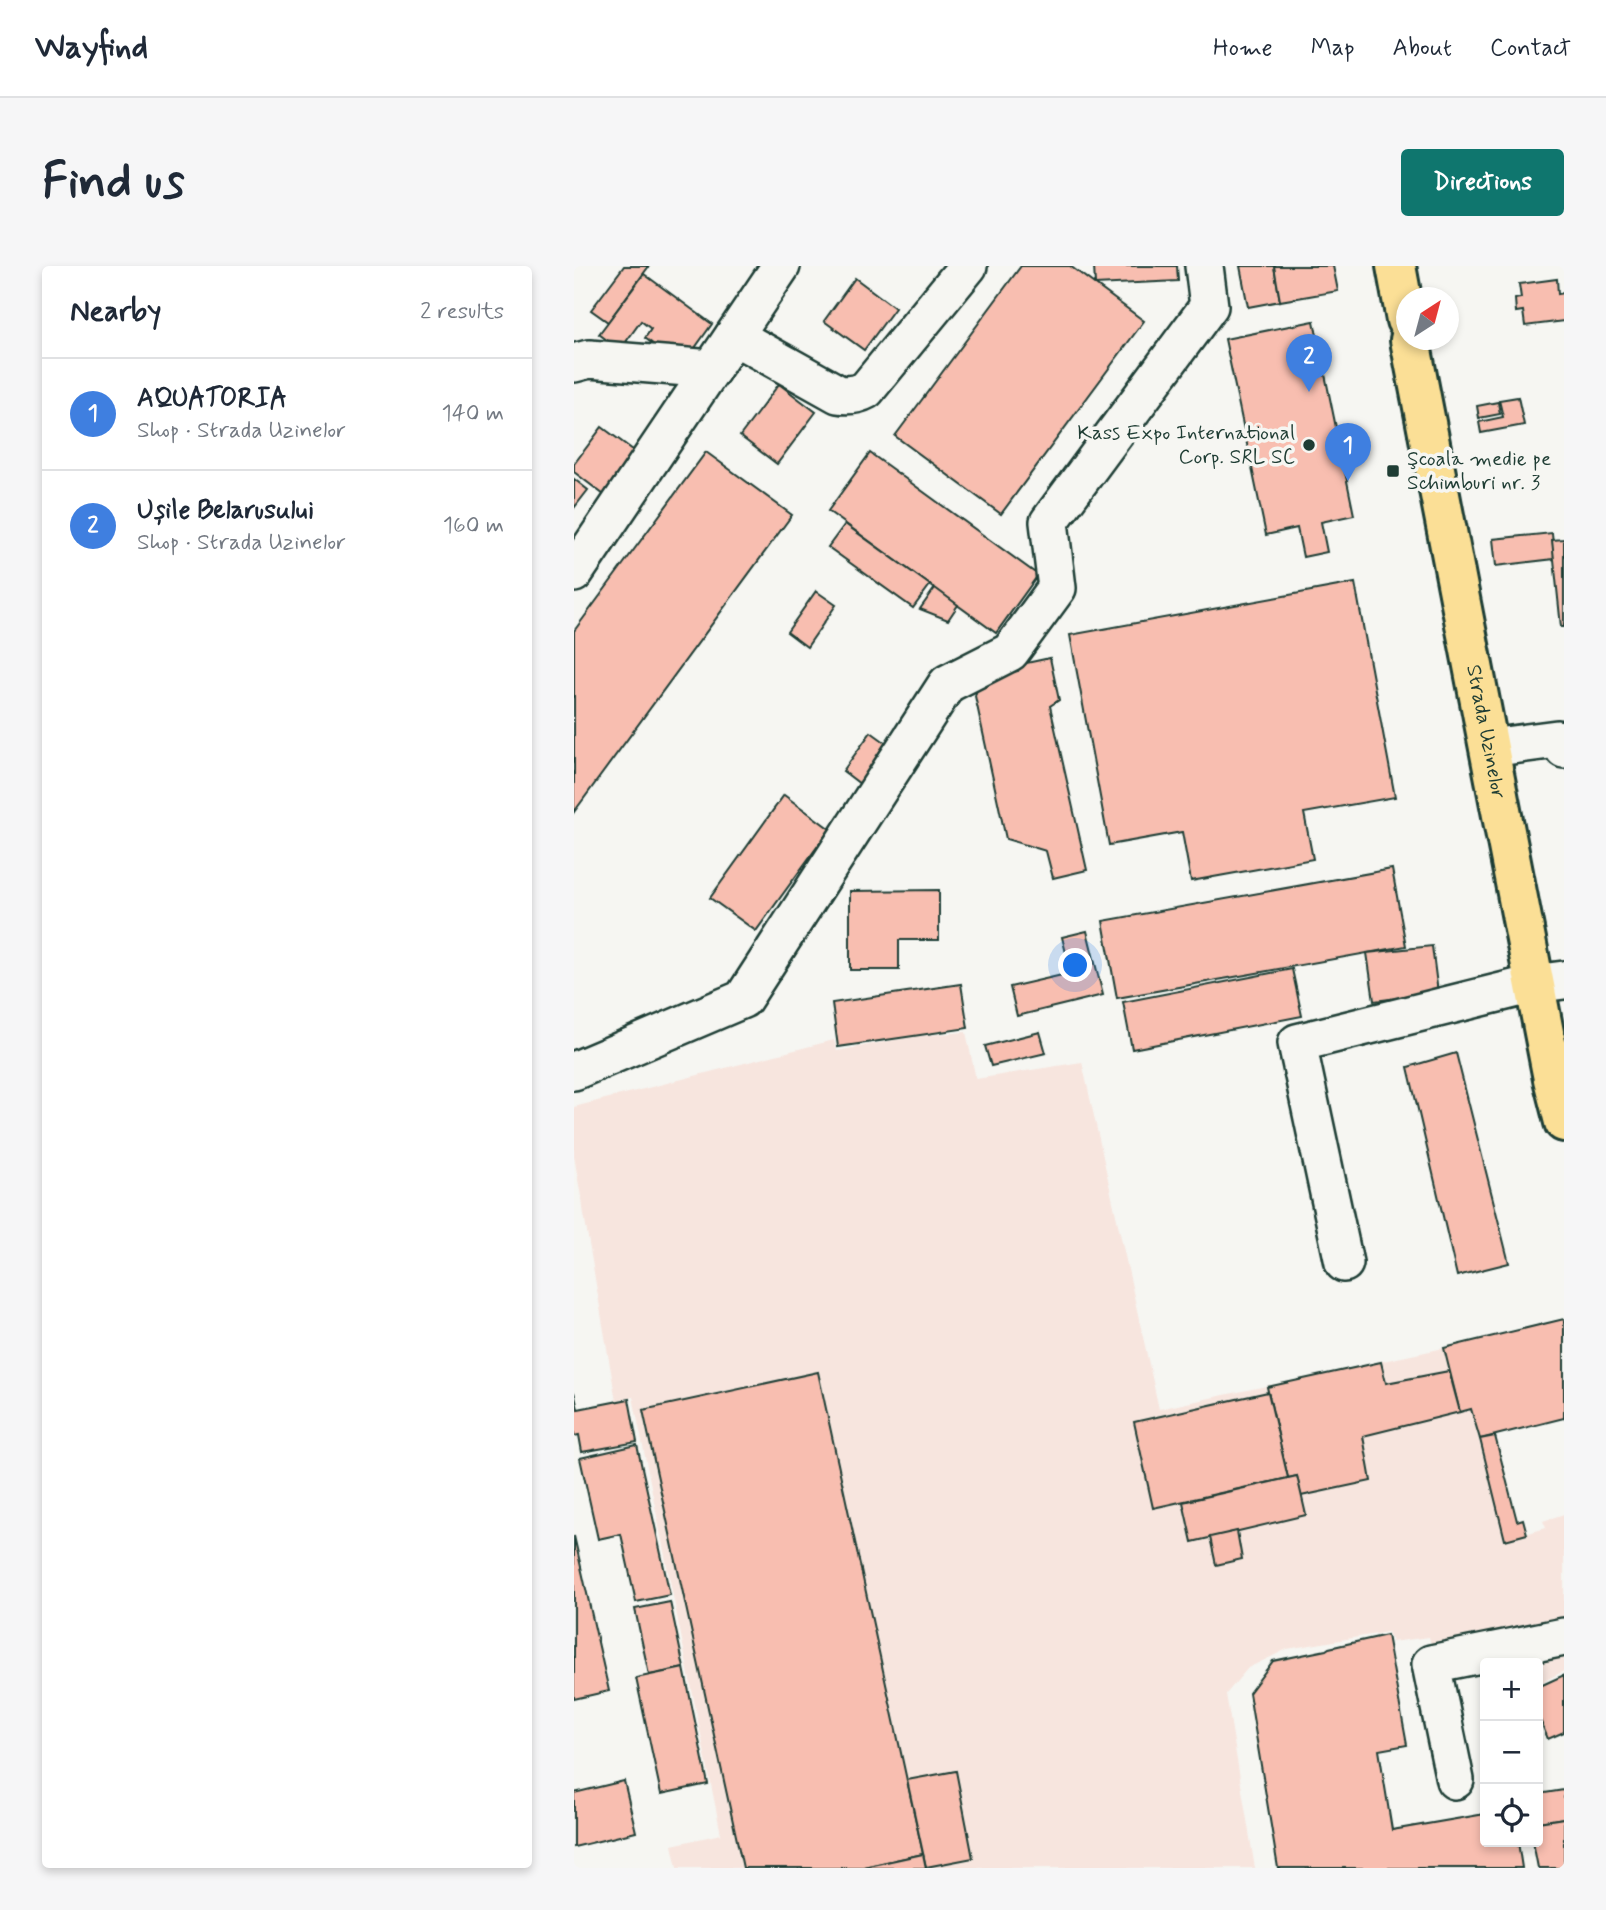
<!DOCTYPE html>
<html lang="en">
<head>
<meta charset="utf-8">
<style>
  :root { --surface:#fff; --page:#f6f6f7; --text:#1f2937; --muted:#747a83; --line:#e0e1e3; --accent:#0f766e }
  body { margin:0; font-family:Mynerve,sans-serif; background:var(--page); color:var(--text) }
  .controls { position:absolute; right:21px; bottom:21px; display:grid; overflow:hidden; border-radius:7px; box-shadow:0 4px 10px #0003 }
  .controls button { width:63px; height:63px; display:grid; place-items:center; padding:0; border:0; border-bottom:2px solid var(--line); background:var(--surface); color:var(--text); font:35px sans-serif }
  .compass { position:absolute; left:822px; top:21px; width:63px; height:63px; border-radius:50%; background:var(--surface); box-shadow:0 4px 10px #0003; rotate:36deg }
  .you { position:absolute; left:502px; top:700px; width:24px; height:24px; margin:-18px; border:5px solid #fff; border-radius:50%; background:#1a73e8; box-shadow:0 0 0 10px #1a73e833 }
  .badge { display:grid; place-items:center; width:46px; height:46px; border-radius:50%; background:var(--accent); color:#fff; font-size:23px; font-weight:700 }
  .pin { position:absolute; translate:-50% -58px; filter:drop-shadow(0 2px 4px #0008) }
  .pin::after { content:''; position:absolute; top:37px; width:24px; height:21px; background:inherit; clip-path:polygon(0 0,100% 0,50% 100%) }
  .list { margin:0; padding:0; list-style:none }
  h2 { display:flex; justify-content:space-between; align-items:center; height:91px; margin:0; padding:0 28px; font-size:30px }
  h2 small { font-size:23px; font-weight:400; color:var(--muted) }
  .list li { display:grid; grid-template-columns:46px 1fr auto; gap:21px; align-items:center; box-sizing:border-box; height:112px; padding:0 28px; border-top:2px solid var(--line) }
  .list b { display:block; font-size:26px; white-space:nowrap }
  .list p { margin:0; font-size:23px; white-space:nowrap; color:var(--muted) }
  .list em { font-size:23px; font-style:normal; color:var(--muted) }
  .icon { flex:none; width:38px; height:38px; fill:none; stroke:currentColor; stroke-width:2; stroke-linecap:round; stroke-linejoin:round }
  .map { position:relative; flex:none; width:990px; height:1602px; overflow:hidden; border-radius:7px }
  header { display:flex; align-items:center; gap:42px; box-sizing:border-box; height:98px; padding:0 35px; background:var(--surface); border-bottom:2px solid var(--line) }
  header strong { font-size:33px }
  nav { display:flex; gap:38px; margin-inline-start:auto; font-size:24px }
  .intro { display:flex; align-items:center; justify-content:space-between; box-sizing:border-box; height:168px; padding:0 42px }
  h1 { margin:0; font-size:49px }
  .button { padding:18px 32px; border-radius:7px; background:var(--accent); color:#fff; font-size:24px; font-weight:700 }
  main { display:flex; gap:42px; padding:0 42px }
  aside { flex:1; background:var(--surface); border-radius:7px; box-shadow:0 4px 10px #0003 }
  .map>svg:first-child { display:block }
  .built { fill:#f7e5de }
  .building { fill:#f8beb0; stroke:#1f3d34; stroke-width:2 }
  .lines { fill:none; stroke-linecap:round; stroke-linejoin:round }
  .minor-casing { stroke:#1f3d34; stroke-width:42 }
  .major-casing { stroke:#1f3d34; stroke-width:44 }
  .minor { stroke:#f6f6f2; stroke-width:37 }
  .major { stroke:#fbdf96; stroke-width:38 }
  .poi-dot { fill:#1f3d34; stroke:#f6f6f2; stroke-width:2.5 }
  .labels { text-anchor:middle; dominant-baseline:central; stroke-width:7; stroke-linejoin:round; paint-order:stroke }
  .poi-label { font-size:21px; fill:#1f3d34; stroke:#f6f6f2; text-anchor:end }
  .street-label { font-size:21px; fill:#1f3d34; stroke:#f6f6f2 }
</style>
</head>
<body>
<header>
<strong>Wayfind</strong>
<nav><a>Home</a><a>Map</a><a>About</a><a>Contact</a></nav>
</header>
<div class="intro"><h1>Find us</h1><a class="button">Directions</a></div>
<main>
<aside>
<h2>Nearby<small>2 results</small></h2>
<ul class="list">
<li><span class="badge" style="background:#3f7fe0">1</span><div><b>AQUATORIA</b><p>Shop · Strada Uzinelor</p></div><em>140 m</em></li>
<li><span class="badge" style="background:#3f7fe0">2</span><div><b>Ușile Belarusului</b><p>Shop · Strada Uzinelor</p></div><em>160 m</em></li>
</ul>
</aside>
<div class="map">
<svg width="990" height="1602" viewBox="0 0 990 1602">
  <rect width="100%" height="100%" fill="#f6f6f2"/>
  <filter id="ink" filterUnits="userSpaceOnUse"><feTurbulence type="fractalNoise" baseFrequency=".0143" numOctaves="2"/><feDisplacementMap in="SourceGraphic" scale="14" xChannelSelector="R" yChannelSelector="G"/><feConvolveMatrix kernelMatrix="1 2 1 2 8 2 1 2 1" color-interpolation-filters="sRGB"/></filter>
  <g filter="url(#ink)">
    <polygon class="built" points="392,766 402,813 508,796 585,1143 870,1082 886,1146 897,1143 931,1274 972,1262 969,1255 990,1248 990,1405 964,1418 964,1397 911,1397 898,1372 857,1378 855,1371 818,1376 814,1366 713,1383 674,1402 652,1428 681,1602 103,1602 98,1579 147,1568 59,1131 42,1135 0,890 0,841 260,774 263,785 341,770"/>
    <g class="building">
      <polygon points="50,0 75,0 34,56 17,44"/>
      <polygon points="447,0 496,0 570,55 427,248 321,170"/>
      <polygon points="520,0 603,0 604,15 521,19"/>
      <polygon points="666,0 700,0 706,35 674,41"/>
      <polygon points="700,0 759,0 764,25 706,35"/>
      <polygon points="70,8 138,58 108,100 71,72 77,63 67,55 46,84 25,68"/>
      <polygon points="281,12 321,42 290,84 250,55"/>
      <polygon points="983,13 984,28 990,27 990,55 951,60 949,45 942,46 941,33 947,32 945,18"/>
      <polygon points="740,55 780,249 747,256 753,286 729,291 723,262 692,269 651,73"/>
      <polygon points="205,118 242,146 203,198 166,170"/>
      <polygon points="944,131 950,159 907,167 905,156 929,151 925,134"/>
      <polygon points="924,136 926,148 905,152 903,140"/>
      <polygon points="28,161 71,193 38,235 0,206 0,198"/>
      <polygon points="132,186 218,249 0,546 0,365"/>
      <polygon points="296,187 464,309 422,367 254,245"/>
      <polygon points="0,213 14,224 0,242"/>
      <polygon points="271,258 356,319 339,342 254,281"/>
      <polygon points="978,267 980,293 922,300 919,273"/>
      <polygon points="990,273 990,361 987,361 978,274"/>
      <polygon points="781,317 821,531 730,547 739,593 617,615 608,566 535,579 496,369"/>
      <polygon points="361,322 384,339 374,354 346,343"/>
      <polygon points="242,325 262,339 233,381 213,366"/>
      <polygon points="476,392 485,434 476,440 513,604 479,612 472,585 432,573 401,430 406,413 444,405 443,399"/>
      <polygon points="297,466 319,482 290,521 269,505"/>
      <polygon points="210,529 256,563 182,665 136,632"/>
      <polygon points="818,603 832,680 543,732 529,655"/>
      <polygon points="365,624 365,674 325,674 325,704 276,704 276,625"/>
      <polygon points="513,665 529,729 443,750 436,721 497,707 488,671"/>
      <polygon points="858,680 864,727 800,735 793,687"/>
      <polygon points="718,703 728,750 558,783 549,736"/>
      <polygon points="387,718 394,762 264,781 258,737"/>
      <polygon points="466,766 472,787 417,800 411,780"/>
      <polygon points="882,787 935,997 883,1010 834,801"/>
      <polygon points="990,1053 990,1152 906,1173 897,1143 886,1146 870,1082"/>
      <polygon points="807,1096 812,1117 875,1105 886,1146 789,1170 797,1215 727,1230 723,1210 714,1212 693,1121"/>
      <polygon points="244,1106 349,1588 285,1602 169,1602 69,1144"/>
      <polygon points="0,1126 4,1143 55,1133 63,1176 8,1186 5,1169 0,1170"/>
      <polygon points="694,1126 714,1212 579,1242 560,1156"/>
      <polygon points="921,1170 943,1255 949,1253 953,1268 931,1274 906,1173"/>
      <polygon points="63,1179 96,1329 62,1336 47,1268 24,1273 6,1192"/>
      <polygon points="723,1210 732,1249 618,1276 609,1236"/>
      <polygon points="663,1265 668,1293 642,1299 636,1271"/>
      <polygon points="0,1270 35,1425 0,1433"/>
      <polygon points="96,1336 110,1402 75,1409 61,1343"/>
      <polygon points="813,1369 833,1479 805,1484 818,1564 911,1548 911,1576 944,1576 948,1602 704,1602 675,1427 699,1395 752,1384 755,1382"/>
      <polygon points="110,1402 134,1518 87,1528 62,1412"/>
      <polygon points="990,1409 990,1466 974,1473 964,1449 964,1421"/>
      <polygon points="382,1505 399,1592 352,1601 333,1514"/>
      <polygon points="50,1515 62,1566 0,1581 0,1527"/>
      <polygon points="990,1524 990,1552 964,1556 964,1528"/>
      <polygon points="990,1552 990,1602 964,1602 959,1576 964,1576 964,1556"/>
      <polygon points="349,1588 352,1602 285,1602"/>
    </g>
    <g class="lines">
      <defs>
        <g id="minor">
          <path d="M 160,70 L 264,128 C 275,130 283,129 292,124 L 394,0"/>
          <polyline points="0,97 15,93 138,103"/>
          <polyline points="0,307 207,0"/>
          <polyline points="915,482 983,473 988,476 990,483"/>
          <polyline points="0,805 169,733 373,418 436,386 483,322 475,256 635,40 630,0"/>
          <polyline points="770,997 723,777 960,718 990,714"/>
          <polyline points="881,1514 857,1398 990,1371"/>
        </g>
        <g id="major">
          <polyline points="822,0 832,54"/>
          <path id="s1" d="M 836,74 L 979,813 L 990,856"/>
        </g>
      </defs>
      <use href="#minor" class="minor-casing"/>
      <use href="#major" class="major-casing"/>
      <use href="#minor" class="minor"/>
      <use href="#major" class="major"/>
    </g>
  </g>
  <g class="poi-dot">
    <circle cx="735" cy="179" r="7"/>
    <rect x="812" y="198" width="14" height="14" rx="3.5"/>
  </g>
  <g class="labels">
    <g class="poi-label">
      <text x="721" y="167">Kass Expo International<tspan x="721" dy="24">Corp. SRL SC</tspan></text>
      <text x="833" y="193" text-anchor="start">Şcoala medie pe<tspan x="833" dy="24">Schimburi nr. 3</tspan></text>
    </g>
    <g class="street-label">
      <text stroke="none"><textPath href="#s1" startOffset="399">Strada Uzinelor</textPath></text>
    </g>
  </g>
</svg>
<div class="controls">
<button>+</button>
<button>−</button>
<button><svg class="icon" aria-label="locate" viewBox="0 0 24 24"><circle cx="12" cy="12" r="6"/><path d="M12 2v4M12 18v4M2 12h4M18 12h4"/></svg></button>
</div>
<svg class="compass" viewBox="-18 -18 36 36"><path d="M0-13l5 13h-10z" fill="#e53935"/><path d="M0 13l5-13h-10z" fill="#747a83"/></svg>
<div class="you"></div>
<div class="pin badge" style="left:774px;top:215px;background:#3f7fe0">1</div>
<div class="pin badge" style="left:735px;top:126px;background:#3f7fe0">2</div>
</div>
</main>
</body>
</html>
